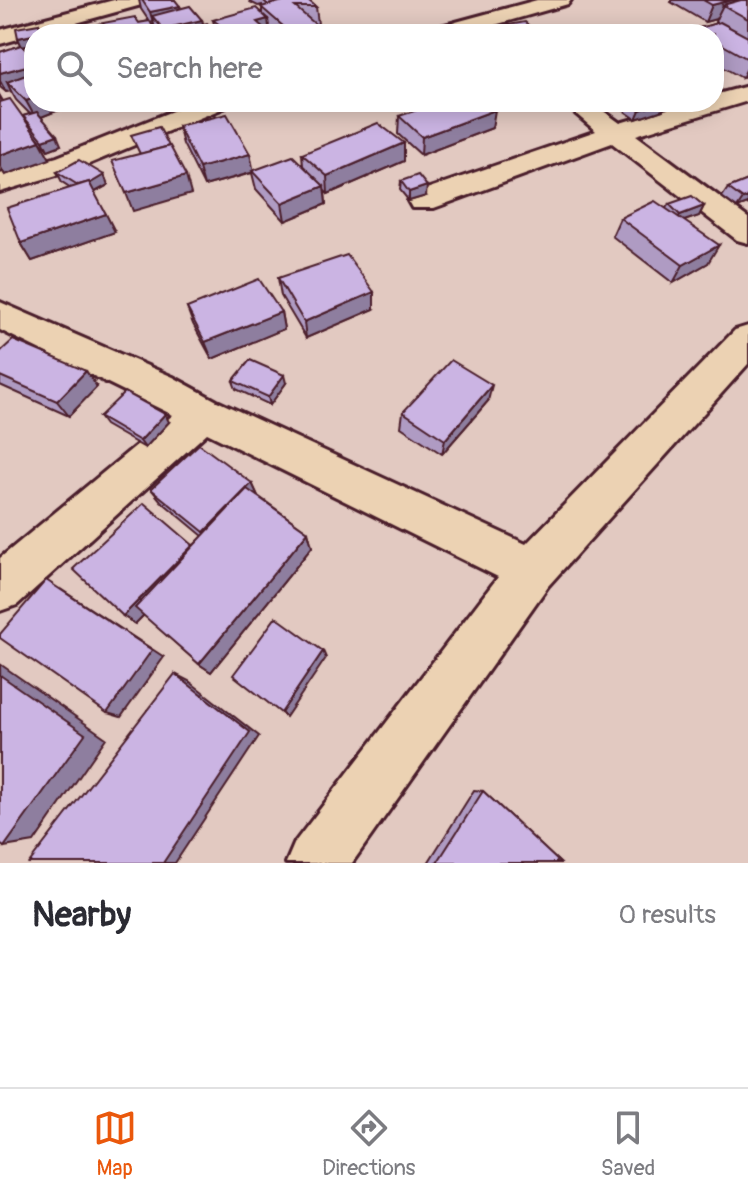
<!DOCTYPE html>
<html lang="en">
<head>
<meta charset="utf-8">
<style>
  :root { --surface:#fff; --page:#f2f2f3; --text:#2b2b33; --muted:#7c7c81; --line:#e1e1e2; --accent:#ea580c }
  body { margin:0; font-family:Pangolin,sans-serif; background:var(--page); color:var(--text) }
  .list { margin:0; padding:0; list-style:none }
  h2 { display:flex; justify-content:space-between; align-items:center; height:104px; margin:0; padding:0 32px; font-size:34px }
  h2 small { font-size:26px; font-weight:400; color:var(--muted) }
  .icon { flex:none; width:44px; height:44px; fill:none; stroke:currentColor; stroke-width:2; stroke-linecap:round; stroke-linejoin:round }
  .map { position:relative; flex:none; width:748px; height:863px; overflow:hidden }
  .search { position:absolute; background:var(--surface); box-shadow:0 4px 20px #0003; left:24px; right:24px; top:24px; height:88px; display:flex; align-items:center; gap:20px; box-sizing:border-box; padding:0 28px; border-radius:32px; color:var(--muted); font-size:30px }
  .sheet { height:224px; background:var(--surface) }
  nav { display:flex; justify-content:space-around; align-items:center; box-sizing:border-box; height:112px; border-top:2px solid var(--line); background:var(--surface); font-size:22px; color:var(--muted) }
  nav a { display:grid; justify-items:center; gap:4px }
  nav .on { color:var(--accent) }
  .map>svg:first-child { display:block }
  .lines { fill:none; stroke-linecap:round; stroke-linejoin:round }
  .street-casing { stroke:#4a1f2b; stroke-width:6 }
  .street { fill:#ecd2b3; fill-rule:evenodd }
  .wall { fill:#af9bc3; stroke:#4a1f2b; stroke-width:2 }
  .shaded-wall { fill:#8e7e9f; stroke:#4a1f2b; stroke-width:2 }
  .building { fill:#cbb4e3; stroke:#4a1f2b; stroke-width:2 }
</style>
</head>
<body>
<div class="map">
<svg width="748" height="863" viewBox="0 0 748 863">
  <rect width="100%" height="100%" fill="#e2c9c1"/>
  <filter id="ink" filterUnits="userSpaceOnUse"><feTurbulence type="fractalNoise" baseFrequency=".0125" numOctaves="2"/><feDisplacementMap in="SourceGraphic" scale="16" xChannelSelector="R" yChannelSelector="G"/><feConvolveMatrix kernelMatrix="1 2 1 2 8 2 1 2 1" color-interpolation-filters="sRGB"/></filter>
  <g filter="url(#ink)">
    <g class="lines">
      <defs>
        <g id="street">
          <polygon points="114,0 148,0 145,4 0,44 0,30"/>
          <polygon points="537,0 571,0 568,4 463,34 427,34 430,29"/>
          <polygon points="748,86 748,101 636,135 748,218 748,243 737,240 612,143 434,208 412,208 408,201 412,194 596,131 562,102 591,102 620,123 691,102 714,102 714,95"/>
          <polygon points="195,102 230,102 226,107 77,169 0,192 0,174 57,157"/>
          <polygon points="0,302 173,377 217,401 526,544 735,330 748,326 748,364 548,586 352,863 286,863 295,842 498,577 207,433 17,605 0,611 0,558 173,415 0,330"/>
        </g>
      </defs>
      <use href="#street" class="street-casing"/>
      <use href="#street" class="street"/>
    </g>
    <g class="wall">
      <polygon points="139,0 175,0 180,9 202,20 203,24 216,33 213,20 262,14 262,5 258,6 250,2 249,0 308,0 316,7 318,24 315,24 327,34 275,34 270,29 270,34 158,34 150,22 156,34 102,34 98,24 139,23 149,21 141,9"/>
      <polygon points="672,0 748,0 748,76 742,78 714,62 714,34 694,34 696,29 717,23 715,22 716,19 705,22 671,2"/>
      <polygon points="39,24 44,34 34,34 34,44 23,47 74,104 41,117 61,145 48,150 36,135 50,159 5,175 0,166 0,96 3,101 26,122 23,116 30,114 16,100 11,91 6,92 0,87 0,52 22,46"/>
      <polygon points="504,26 532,34 502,34"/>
      <polygon points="626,102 666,102 663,110 636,119 623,110"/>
      <polygon points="399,116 492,128 421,155 398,134"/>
      <polygon points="178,126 250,154 253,171 303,165 302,154 404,161 328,194 325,191 326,204 285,221 256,189 252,173 204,186 183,144"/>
      <polygon points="57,172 104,175 108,185 94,193 115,232 32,261 21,243 71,188 62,182"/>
      <polygon points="748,180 748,204 737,208 722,197 728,188"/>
      <polygon points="401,181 426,196 409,201 400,190"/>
      <polygon points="669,204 704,206 699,216 684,221 708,263 673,283 612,236 620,218 666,208"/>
      <polygon points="278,278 374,309 306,338 281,296"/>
      <polygon points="187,308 281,312 284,329 212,359 193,324"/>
      <polygon points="0,352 86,371 97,387 69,416 0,385"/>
      <polygon points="233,381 286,383 270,405 236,389"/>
      <polygon points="488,401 442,454 401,427 403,412"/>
      <polygon points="99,417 169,422 145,448 105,425"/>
      <polygon points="252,483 258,496 308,532 312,547 211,672 199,664 144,615 135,624 123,616 203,536 161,501 151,489"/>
      <polygon points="474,790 483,791 560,863 428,863"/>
    </g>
    <g class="shaded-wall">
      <polygon points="732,0 742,0 723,5 716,19 705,22 712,5"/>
      <polygon points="180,6 184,23 152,16 155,29 150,12"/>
      <polygon points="268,19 270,34 245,34 257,22"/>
      <polygon points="202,20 206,34 165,34 163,29"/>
      <polygon points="154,29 156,34 142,34 142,31"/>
      <polygon points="533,30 532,34 512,34"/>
      <polygon points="34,35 34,44 22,47 18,38"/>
      <polygon points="34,64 34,84 7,82 11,91 6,92 0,81 0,73"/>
      <polygon points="748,66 748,76 742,78"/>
      <polygon points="34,98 34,102 73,102 74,104 36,119 26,101"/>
      <polygon points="79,102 106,102 81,107"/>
      <polygon points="663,102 666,102 663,110 636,119 640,110"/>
      <polygon points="495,110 492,128 421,155 422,137"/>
      <polygon points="57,135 61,145 48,150 43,140"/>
      <polygon points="40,141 50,159 5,175 0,166 0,155"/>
      <polygon points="404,143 404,161 328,194 327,176"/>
      <polygon points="250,154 254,172 204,186 199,168"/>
      <polygon points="104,175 108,185 86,197 82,188"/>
      <polygon points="186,176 191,194 133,211 126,193"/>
      <polygon points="324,186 326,204 285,221 282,203"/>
      <polygon points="427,186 426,196 409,201 409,192"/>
      <polygon points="748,197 748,204 737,208 743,199"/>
      <polygon points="704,206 699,216 675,224 680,215"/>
      <polygon points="106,214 115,232 32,261 21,243"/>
      <polygon points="719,245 708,263 673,283 683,265"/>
      <polygon points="374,292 374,309 306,338 304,322"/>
      <polygon points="281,312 284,329 212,359 205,342"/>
      <polygon points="86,371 97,387 69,416 57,401"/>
      <polygon points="284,375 286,383 270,405 268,397"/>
      <polygon points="492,385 488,401 442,454 445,440"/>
      <polygon points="165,414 169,422 145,448 140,441"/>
      <polygon points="252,483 258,496 212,543 204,532"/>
      <polygon points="308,532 312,547 211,672 199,664"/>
      <polygon points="193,545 201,556 135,624 123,616"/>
      <polygon points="62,590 164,657 121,717 107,713"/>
      <polygon points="323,651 326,658 286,717 281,713"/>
      <polygon points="0,664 106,738 34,842 4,847"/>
      <polygon points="175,674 189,681 259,736 175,863 163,863"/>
    </g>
    <g class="building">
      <polygon points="142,0 175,0 180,6 150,12"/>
      <polygon points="263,0 287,0 268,5"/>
      <polygon points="287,0 308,0 316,7 295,7 327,34 292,34 261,7"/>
      <polygon points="703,0 732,0 712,5"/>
      <polygon points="741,0 748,0 748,19 723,5"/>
      <polygon points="190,6 202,20 163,29 152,16"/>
      <polygon points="256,8 268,19 257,22 265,29 245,34 233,34 213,20"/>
      <polygon points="135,17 139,23 150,21 154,29 142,31 143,34 102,34 98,24"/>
      <polygon points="525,22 533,30 512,34 504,26"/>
      <polygon points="720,22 748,37 748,59 714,40 714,34 704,34 696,29"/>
      <polygon points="207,23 217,34 161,34"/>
      <polygon points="39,24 42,33 18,38 16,28"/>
      <polygon points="94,26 97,34 52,34"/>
      <polygon points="21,45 34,56 34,64 0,73 0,52"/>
      <polygon points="34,72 34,98 26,101 7,82"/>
      <polygon points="10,99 40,141 0,155 0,102"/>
      <polygon points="441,102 484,102 495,110 422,137 399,116"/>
      <polygon points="629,102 663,102 640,110"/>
      <polygon points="37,112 57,135 43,140 23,116"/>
      <polygon points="227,114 250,154 199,168 178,126"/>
      <polygon points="378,123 404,143 327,176 302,154"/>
      <polygon points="159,127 169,146 140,154 131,135"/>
      <polygon points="170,146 186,176 126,193 112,161"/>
      <polygon points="293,156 324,186 282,203 252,171"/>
      <polygon points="79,160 104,175 89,184 89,182 78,185 57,172"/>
      <polygon points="418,175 427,186 409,192 401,181"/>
      <polygon points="748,180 748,197 743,199 728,188"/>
      <polygon points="89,182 106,214 21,243 7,208"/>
      <polygon points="692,196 704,206 680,215 669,204"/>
      <polygon points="655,201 719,245 683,265 620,218"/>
      <polygon points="347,255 374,292 304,322 278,278"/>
      <polygon points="259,279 281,312 205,342 187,308"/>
      <polygon points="13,340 86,371 57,401 0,376 0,352"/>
      <polygon points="250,360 284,375 268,397 233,381"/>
      <polygon points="451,360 492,385 445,440 403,412"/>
      <polygon points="125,392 165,414 140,441 99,417"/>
      <polygon points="199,444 252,483 204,532 151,489"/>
      <polygon points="247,489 308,532 199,664 135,608"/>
      <polygon points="144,503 193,545 123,616 73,569"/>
      <polygon points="46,580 152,650 107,713 0,638 0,634"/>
      <polygon points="276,617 323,651 281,713 233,675"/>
      <polygon points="175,674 250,732 163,863 29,863"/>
      <polygon points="0,675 85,734 4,847 0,844"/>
      <polygon points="483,791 560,863 437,863"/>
    </g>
  </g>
</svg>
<div class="search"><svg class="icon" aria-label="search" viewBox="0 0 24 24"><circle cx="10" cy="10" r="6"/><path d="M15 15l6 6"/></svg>Search here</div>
</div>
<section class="sheet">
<h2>Nearby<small>0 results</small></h2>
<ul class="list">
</ul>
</section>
<nav>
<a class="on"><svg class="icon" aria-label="map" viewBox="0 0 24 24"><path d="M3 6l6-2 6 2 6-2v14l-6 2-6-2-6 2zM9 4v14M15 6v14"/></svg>Map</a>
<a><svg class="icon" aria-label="directions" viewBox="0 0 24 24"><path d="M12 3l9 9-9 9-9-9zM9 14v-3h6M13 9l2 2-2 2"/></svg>Directions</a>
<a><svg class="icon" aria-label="saved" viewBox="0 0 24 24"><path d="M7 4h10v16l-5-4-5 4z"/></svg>Saved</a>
</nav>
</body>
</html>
